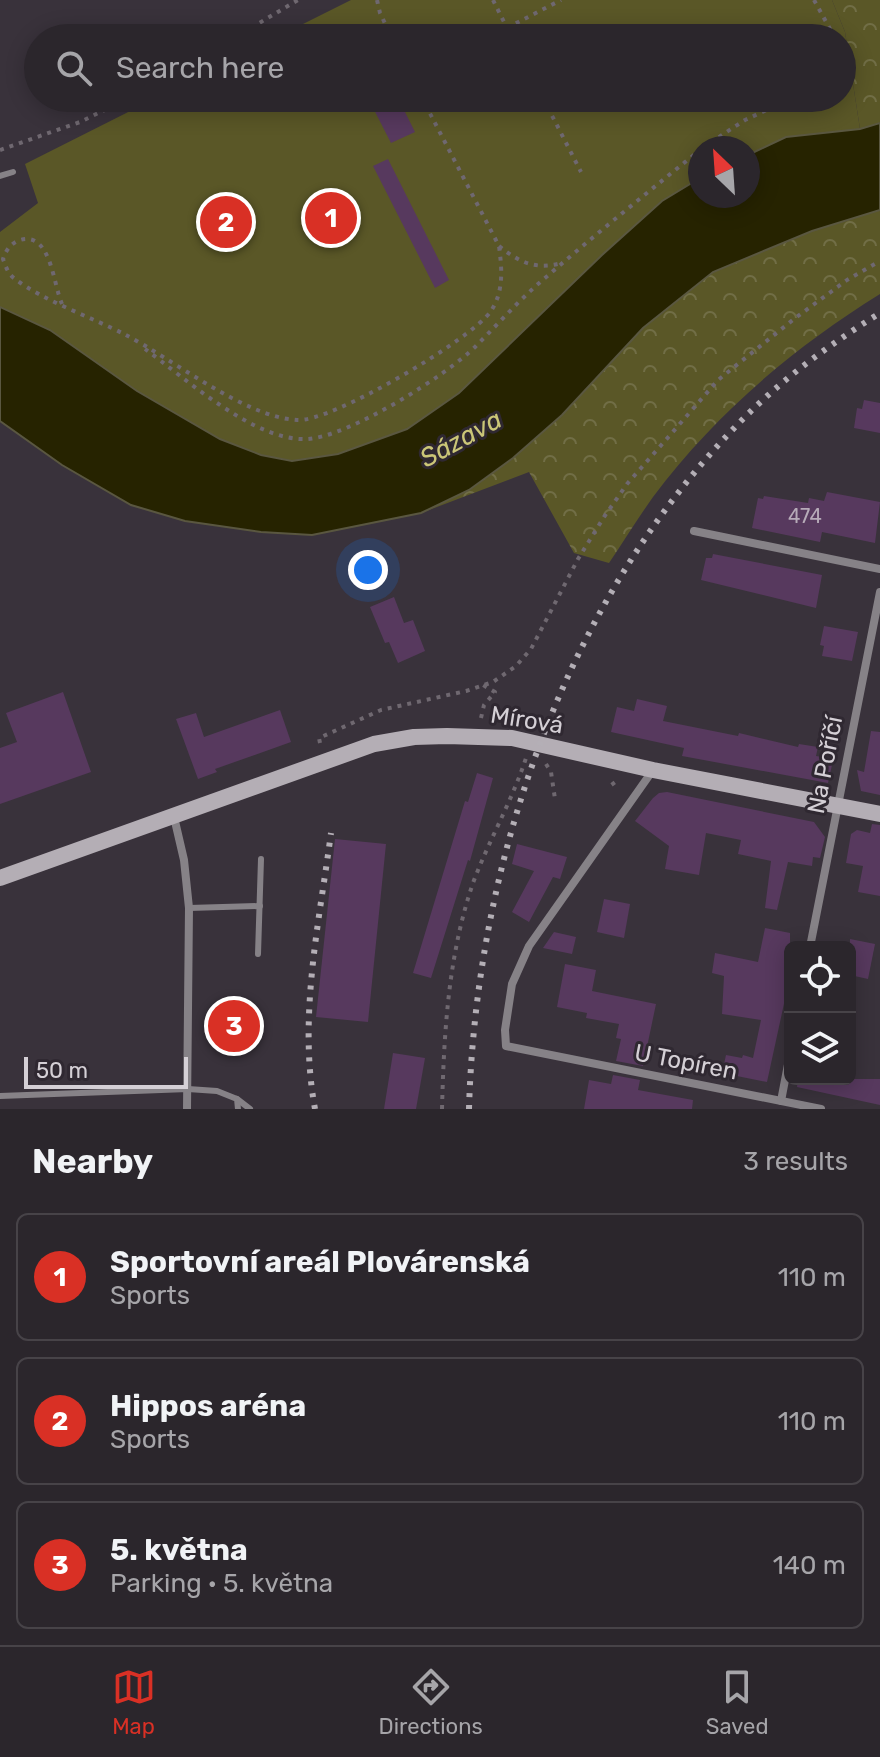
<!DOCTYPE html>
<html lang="en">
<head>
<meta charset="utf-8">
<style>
  :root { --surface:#2b262c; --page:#332e34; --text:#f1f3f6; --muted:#a6a5a9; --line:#474348; --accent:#d93025 }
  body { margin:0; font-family:Rubik,sans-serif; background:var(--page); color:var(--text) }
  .controls { position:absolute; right:24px; bottom:24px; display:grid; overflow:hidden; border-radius:12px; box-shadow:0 4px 20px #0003 }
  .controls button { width:72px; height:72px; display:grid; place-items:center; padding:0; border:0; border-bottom:2px solid var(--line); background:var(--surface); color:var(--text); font:40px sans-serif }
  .compass { position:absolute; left:688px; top:136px; width:72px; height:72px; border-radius:50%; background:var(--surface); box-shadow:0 4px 20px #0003; rotate:335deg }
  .scale { position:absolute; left:24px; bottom:20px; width:164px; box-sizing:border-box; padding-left:8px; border:4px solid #d5d0d6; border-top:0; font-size:22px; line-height:28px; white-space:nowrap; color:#d5d0d6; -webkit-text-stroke:6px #2f2831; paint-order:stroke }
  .you { position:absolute; left:368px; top:570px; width:28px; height:28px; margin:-20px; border:6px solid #fff; border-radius:50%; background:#1a73e8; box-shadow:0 0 0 12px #1a73e833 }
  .badge { display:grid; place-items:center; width:52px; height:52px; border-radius:50%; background:var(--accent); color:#fff; font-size:26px; font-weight:700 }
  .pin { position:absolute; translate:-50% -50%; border:4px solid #fff; box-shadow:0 2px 8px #0006 }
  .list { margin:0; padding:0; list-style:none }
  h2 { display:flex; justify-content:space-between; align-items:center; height:104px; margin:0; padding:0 32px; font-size:34px }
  h2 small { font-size:26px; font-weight:400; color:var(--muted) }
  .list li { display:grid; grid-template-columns:52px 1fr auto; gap:24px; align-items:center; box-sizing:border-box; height:128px; margin:0 16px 16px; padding:0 16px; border:2px solid var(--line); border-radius:12px }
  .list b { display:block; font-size:30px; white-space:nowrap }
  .list p { margin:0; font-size:26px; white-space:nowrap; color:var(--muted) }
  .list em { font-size:26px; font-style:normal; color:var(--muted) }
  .icon { flex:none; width:44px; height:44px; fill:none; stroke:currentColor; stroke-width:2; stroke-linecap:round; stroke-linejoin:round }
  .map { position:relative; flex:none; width:880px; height:1109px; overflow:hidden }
  .search { position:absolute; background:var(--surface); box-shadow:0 4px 20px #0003; left:24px; right:24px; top:24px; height:88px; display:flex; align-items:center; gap:20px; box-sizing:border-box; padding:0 28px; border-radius:44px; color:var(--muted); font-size:30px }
  .sheet { height:536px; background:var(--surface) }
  nav { display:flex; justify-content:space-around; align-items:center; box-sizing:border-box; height:112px; border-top:2px solid var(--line); background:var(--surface); font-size:22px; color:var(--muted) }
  nav a { display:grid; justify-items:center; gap:4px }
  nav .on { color:var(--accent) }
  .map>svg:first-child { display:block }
  .forest { fill:url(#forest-crowns) }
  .pitch { fill:#5a5727 }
  .water { fill:#262300; stroke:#5a5740; stroke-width:2 }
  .building { fill:#57395e }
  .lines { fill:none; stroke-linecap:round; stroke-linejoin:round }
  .path { stroke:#6f6870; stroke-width:4; stroke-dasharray:4 6; stroke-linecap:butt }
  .lane { stroke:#868287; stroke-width:6 }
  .street { stroke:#868287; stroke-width:8 }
  .secondary { stroke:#b4aeb5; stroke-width:16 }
  .rail { stroke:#b4afb6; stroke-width:6; stroke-dasharray:4 8; stroke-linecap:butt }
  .labels { text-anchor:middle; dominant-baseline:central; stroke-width:6; stroke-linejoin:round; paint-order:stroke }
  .number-label { font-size:20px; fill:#b6aab8 }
  .street-label { font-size:24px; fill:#d5d0d6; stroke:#2f2831 }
  .water-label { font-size:26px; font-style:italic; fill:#cbc677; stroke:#2f2831 }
</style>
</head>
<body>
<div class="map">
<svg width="880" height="1109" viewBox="0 0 880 1109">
  <defs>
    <pattern id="forest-crowns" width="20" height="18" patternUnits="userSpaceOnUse" patternTransform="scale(2)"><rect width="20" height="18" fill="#5a5727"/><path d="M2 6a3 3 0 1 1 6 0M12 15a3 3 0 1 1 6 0" fill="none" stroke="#716e46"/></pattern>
  </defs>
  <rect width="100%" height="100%" fill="#39323b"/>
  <g class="forest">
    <polygon points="832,0 880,0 880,123 860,129 845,32"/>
    <path d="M 880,210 L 880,294 C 793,348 715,414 653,497 C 638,518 624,541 609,563 L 574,553 L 529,472 L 421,513 L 469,490 L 513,458 L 562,415 L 643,328 L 713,272 L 812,231 Z"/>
  </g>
  <polygon class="pitch" points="351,0 832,0 845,32 860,129 787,137 748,155 748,148 700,148 700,178 662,201 602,255 459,393 407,429 338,454 292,461 261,455 220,439 137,391 50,330 0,307 0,232 38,203 25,164 156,98 842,98 842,38 275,38"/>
  <polygon class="water" points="880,123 880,210 812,231 713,272 643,328 562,415 513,458 469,490 421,513 312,535 261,532 185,521 131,505 62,465 0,421 0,307 50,330 137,391 220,439 261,455 292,461 338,454 407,429 459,393 602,255 662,201 700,178 700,196 748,196 748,155 786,137 860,129"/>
  <g class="building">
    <polygon points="368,98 398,98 415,132 391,143"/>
    <polygon points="388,159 449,280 435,288 373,166"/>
    <polygon points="864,400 880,403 880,433 854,428 857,408 862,409"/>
    <polygon points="827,492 880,502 875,543 822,532 820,542 752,528 758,498 763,499 764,496 808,503 809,498 824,501"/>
    <polygon points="713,554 822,575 816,608 701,580 706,558 712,558"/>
    <polygon points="394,597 404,623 413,620 425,651 398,663 389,642 385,643 370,607"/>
    <polygon points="824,626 858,632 852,661 822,656 824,646 820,645"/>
    <polygon points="63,692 91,772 0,804 0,748 17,742 6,713"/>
    <polygon points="637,699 667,706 663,721 738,736 739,733 798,747 799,744 818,747 816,756 822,757 820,763 832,765 828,783 682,756 684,748 611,732 617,707 634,711"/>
    <polygon points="280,710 291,742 215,769 217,772 198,779 176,719 196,713 204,737"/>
    <polygon points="871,731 880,732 880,795 861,791 857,770 864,772"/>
    <polygon points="477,773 493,778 470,861 468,860 431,978 413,973 465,801 468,802"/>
    <polygon points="667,792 814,822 825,837 820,858 813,857 812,866 788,862 777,910 765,908 771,861 738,854 741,840 706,833 699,875 665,869 669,846 635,821 653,798 659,793"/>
    <polygon points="872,824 880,825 880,896 858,892 863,866 846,863 851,834 857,830 870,833"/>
    <polygon points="335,839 386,844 368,1022 316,1017"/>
    <polygon points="517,844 567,857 560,879 553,877 529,922 512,912 534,871 512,864"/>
    <polygon points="604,899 630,904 624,938 597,932"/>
    <polygon points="765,928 790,933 790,976 767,1082 722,1073 726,1055 742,1058 743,1055 753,1058 761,1020 722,1014 724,976 712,973 715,953 758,962"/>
    <polygon points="554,932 576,937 572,954 543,948"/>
    <polygon points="850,939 875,944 868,979 850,975"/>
    <polygon points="565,964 596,970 592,991 656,1004 643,1066 616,1061 621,1039 616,1038 619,1024 586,1018 587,1013 557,1007"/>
    <polygon points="393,1053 425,1058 416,1109 384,1109"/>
    <polygon points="613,1075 640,1080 638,1090 693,1100 692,1109 584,1109 589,1080 611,1084"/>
    <polygon points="798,1079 880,1079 880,1105 797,1087"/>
  </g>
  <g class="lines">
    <g class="path">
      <polyline points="377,0 380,13 392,38"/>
      <polyline points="493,0 512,38"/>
      <polyline points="814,0 835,38"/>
      <polyline points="507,28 561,0"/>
      <polyline points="234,38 298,0"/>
      <polyline points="543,98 581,172"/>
      <polyline points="702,148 745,120 792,98"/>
      <polyline points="0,150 80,122 129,98"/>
      <path d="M 499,246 C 520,263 536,270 562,263"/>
      <path d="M 62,304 C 53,284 51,231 20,240 C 11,243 6,250 3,259 C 6,267 8,274 15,279 C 44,301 91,317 124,334 C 173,359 244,417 297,420 C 330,423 471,340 491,311 C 504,291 502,269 499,246 L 422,98"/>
      <path d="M 145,349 C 185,378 255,442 307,439 C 348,437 446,376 476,346 C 499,323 520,299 545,278 C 596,234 648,192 700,150"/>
      <polyline points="481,718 484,705 495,692 483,685"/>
      <polyline points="320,743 319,738 381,710 466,691 493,682 516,666 531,649 578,559 604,517 627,484 678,426 718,380 794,319 847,280 880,261"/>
      <polyline points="546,764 551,772 555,799"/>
      <polyline points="612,782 617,789"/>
      <path d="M 442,1109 C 444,1033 448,956 473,883 C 489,840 512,801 526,758"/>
    </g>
    <g class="lane">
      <polyline points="0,176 13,172"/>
      <polyline points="189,908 260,906"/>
      <polyline points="258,954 261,859"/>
      <polyline points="0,1096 188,1089 217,1091 237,1099 238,1109"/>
      <polyline points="237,1099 250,1109"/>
    </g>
    <g class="street">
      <polyline points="694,531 880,569"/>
      <polyline points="653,770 529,946 512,984 505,1030 506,1046 821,1109"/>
      <polyline points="174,817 184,860 189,908 187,1109"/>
      <polyline points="810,947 880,592"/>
      <polyline points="781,1101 790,1054"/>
    </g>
    <polyline class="secondary" points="0,878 374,744 414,737 447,736 512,738 653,770 880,814"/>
    <g class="rail">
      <path d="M 315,1109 C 298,1017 319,924 331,833"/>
      <path d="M 469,1109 C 476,860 567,594 746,416 C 786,376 832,343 880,313"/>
    </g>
  </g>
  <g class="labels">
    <g class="number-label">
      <text x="805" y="516">474</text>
    </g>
    <g class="street-label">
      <text transform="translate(527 720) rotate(9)">Mírová</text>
      <text transform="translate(825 765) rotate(-79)">Na Poříčí</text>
      <text transform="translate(686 1062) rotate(11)">U Topíren</text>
    </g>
    <g class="water-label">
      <text transform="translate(461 439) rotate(-29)">Sázava</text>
    </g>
  </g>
</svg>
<div class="controls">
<button><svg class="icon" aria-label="locate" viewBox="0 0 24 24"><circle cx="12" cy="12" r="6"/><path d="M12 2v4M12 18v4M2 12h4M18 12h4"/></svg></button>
<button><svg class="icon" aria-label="layers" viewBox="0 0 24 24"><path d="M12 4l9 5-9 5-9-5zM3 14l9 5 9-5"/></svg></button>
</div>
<svg class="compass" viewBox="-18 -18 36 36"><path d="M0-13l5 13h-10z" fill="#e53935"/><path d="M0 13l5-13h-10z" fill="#a6a5a9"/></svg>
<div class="scale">50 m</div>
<div class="you"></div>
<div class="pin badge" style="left:331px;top:218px">1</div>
<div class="pin badge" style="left:226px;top:222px">2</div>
<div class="pin badge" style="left:234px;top:1026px">3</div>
<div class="search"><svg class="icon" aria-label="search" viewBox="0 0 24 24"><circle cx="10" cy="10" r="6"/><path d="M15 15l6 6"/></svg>Search here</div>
</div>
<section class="sheet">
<h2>Nearby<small>3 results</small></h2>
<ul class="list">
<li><span class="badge">1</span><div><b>Sportovní areál Plovárenská</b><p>Sports</p></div><em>110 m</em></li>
<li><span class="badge">2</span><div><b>Hippos aréna</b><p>Sports</p></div><em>110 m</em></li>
<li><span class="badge">3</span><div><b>5. května</b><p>Parking · 5. května</p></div><em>140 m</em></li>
</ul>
</section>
<nav>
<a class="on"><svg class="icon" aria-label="map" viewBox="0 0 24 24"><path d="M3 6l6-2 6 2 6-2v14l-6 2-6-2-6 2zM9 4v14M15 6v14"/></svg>Map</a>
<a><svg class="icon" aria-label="directions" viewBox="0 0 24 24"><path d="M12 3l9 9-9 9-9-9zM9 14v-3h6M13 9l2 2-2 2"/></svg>Directions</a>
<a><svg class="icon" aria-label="saved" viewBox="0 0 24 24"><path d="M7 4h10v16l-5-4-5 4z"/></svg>Saved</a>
</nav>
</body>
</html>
